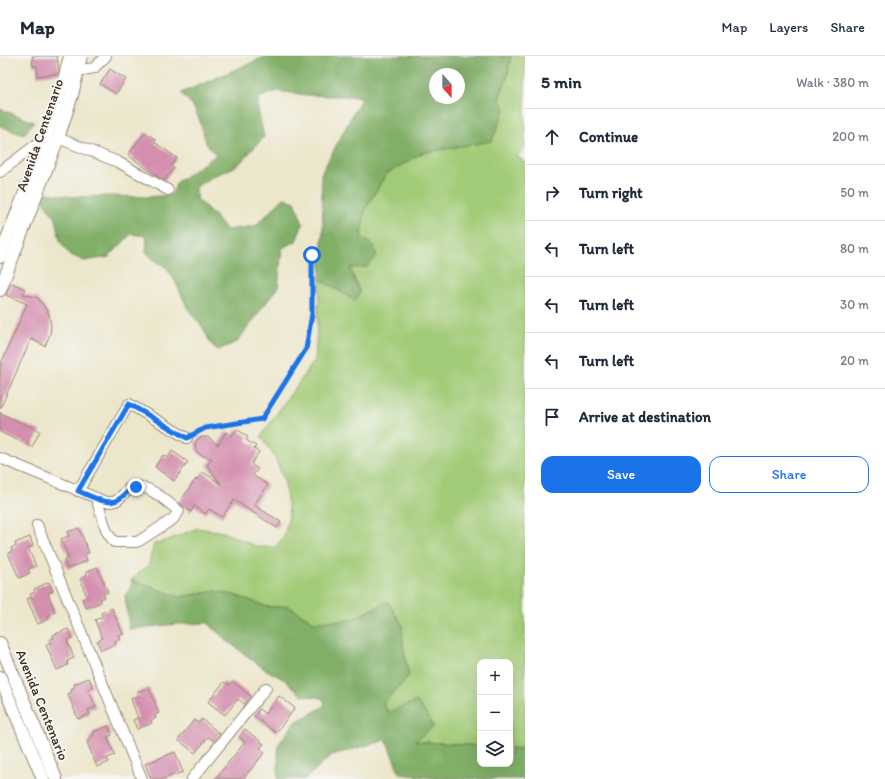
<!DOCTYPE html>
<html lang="en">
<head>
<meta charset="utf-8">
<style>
  :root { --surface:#fff; --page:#f2f2f3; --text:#1f2937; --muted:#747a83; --line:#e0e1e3; --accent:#1a73e8 }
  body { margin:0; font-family:Itim,sans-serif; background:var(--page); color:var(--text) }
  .controls { position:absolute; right:12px; bottom:12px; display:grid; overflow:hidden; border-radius:8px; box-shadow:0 4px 16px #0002 }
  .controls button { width:36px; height:36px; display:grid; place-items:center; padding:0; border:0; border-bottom:1px solid var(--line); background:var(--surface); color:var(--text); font:20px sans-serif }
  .compass { position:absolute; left:429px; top:12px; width:36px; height:36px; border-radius:50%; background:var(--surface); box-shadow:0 4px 16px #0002; rotate:159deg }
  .stop { position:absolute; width:12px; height:12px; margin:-9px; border:3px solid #1a73e8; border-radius:50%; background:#fff }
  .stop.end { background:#1a73e8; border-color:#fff; box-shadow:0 1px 4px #0008 }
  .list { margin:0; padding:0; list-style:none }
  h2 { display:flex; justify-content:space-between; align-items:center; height:52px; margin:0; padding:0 16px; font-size:17px }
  h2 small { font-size:13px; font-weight:400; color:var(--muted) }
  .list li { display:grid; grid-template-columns:26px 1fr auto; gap:12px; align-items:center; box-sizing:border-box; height:56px; padding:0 16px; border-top:1px solid var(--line) }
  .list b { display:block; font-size:15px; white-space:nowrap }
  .list em { font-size:13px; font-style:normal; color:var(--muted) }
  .actions { display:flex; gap:8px; padding:12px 16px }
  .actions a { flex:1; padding:9px 0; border:1px solid var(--accent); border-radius:12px; text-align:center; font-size:14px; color:var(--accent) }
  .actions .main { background:var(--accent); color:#fff }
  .icon { flex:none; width:22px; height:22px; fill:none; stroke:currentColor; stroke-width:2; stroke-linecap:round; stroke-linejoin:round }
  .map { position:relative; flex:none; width:525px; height:723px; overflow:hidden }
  header { display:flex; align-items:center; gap:24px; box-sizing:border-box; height:56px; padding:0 20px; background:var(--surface); border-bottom:1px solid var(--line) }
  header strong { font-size:19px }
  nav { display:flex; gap:22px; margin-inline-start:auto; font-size:14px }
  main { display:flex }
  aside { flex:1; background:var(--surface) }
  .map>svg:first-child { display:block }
  .green { fill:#a2cb77; stroke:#6e7a4a }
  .forest { fill:#81af68; stroke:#5e6c43; fill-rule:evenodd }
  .building { fill:#d48faf }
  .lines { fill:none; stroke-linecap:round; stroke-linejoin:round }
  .minor-casing { stroke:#948874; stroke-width:12 }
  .major-casing { stroke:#948874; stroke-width:14 }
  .path { stroke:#948874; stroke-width:1.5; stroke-dasharray:3 3; stroke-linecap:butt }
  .minor { stroke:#fff; stroke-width:10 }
  .major { stroke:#fff; stroke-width:12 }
  .route { stroke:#1a73e8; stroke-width:5 }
  .labels { text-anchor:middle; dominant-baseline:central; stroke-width:4; stroke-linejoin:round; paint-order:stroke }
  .street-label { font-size:14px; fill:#3b2a1e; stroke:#f6f6f2 }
</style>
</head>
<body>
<header>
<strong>Map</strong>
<nav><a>Map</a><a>Layers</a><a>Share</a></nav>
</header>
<main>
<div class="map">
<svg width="525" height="723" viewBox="0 0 525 723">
  <rect width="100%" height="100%" fill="#f6f6f2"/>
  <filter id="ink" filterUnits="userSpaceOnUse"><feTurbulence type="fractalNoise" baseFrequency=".025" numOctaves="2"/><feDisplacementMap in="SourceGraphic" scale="8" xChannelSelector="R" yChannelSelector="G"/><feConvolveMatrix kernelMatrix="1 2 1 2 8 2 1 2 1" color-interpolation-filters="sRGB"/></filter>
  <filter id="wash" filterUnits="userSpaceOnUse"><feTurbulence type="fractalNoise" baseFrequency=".012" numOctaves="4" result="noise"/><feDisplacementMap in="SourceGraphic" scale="16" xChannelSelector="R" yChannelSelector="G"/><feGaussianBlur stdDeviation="0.9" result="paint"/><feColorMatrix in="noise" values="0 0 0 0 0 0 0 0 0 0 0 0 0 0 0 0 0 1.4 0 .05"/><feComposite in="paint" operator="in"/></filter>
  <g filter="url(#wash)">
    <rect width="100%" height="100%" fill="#ece6cb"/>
    <polygon class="green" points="511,0 525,0 525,92 517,100 525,107 525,693 510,692 510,606 480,606 480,690 414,685 388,656 383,647 409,620 403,590 402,569 388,546 368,555 351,564 314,566 288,550 268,551 234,539 216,535 180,541 131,524 148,510 154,488 165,485 198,472 223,476 258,491 275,491 284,481 289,460 285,427 275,402 261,380 315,304 320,223 355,245 360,236 350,212 367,211 373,190 361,180 365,154 386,118 422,97 492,84 499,42 507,23"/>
    <g class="forest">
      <path d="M 267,0 L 511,0 L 507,23 L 499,42 L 505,53 L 492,85 L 422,97 L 386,118 L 365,154 L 361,180 L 373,190 L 377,200 L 367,211 L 350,212 L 355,227 L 360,236 L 355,245 L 320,223 L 323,170 L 321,118 L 362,41 L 306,39 L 277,35 L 259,42 L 258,54 L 264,81 L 237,110 L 211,121 L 196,131 L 197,143 L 211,156 L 227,174 L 255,170 L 284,142 L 295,146 L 303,168 L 296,185 L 282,192 L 278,231 L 237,286 L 218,294 L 211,288 L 203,272 L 188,253 L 175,225 L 167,212 L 153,203 L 146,196 L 147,180 L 131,178 L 109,201 L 84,205 L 69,198 L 60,185 L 56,163 L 44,146 L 41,136 L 72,141 L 109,140 L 148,141 L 172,139 L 177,126 L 216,99 L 206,87 L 200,65 L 193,50 L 181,37 ZM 435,18 L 459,18 L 459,42 L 435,42 Z"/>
      <polygon points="0,53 34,66 23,79 0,70"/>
      <polygon points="131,524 180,541 216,535 234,539 268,551 288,550 314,566 351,564 388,546 402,569 403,590 409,620 383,647 388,656 417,645 434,670 415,685 480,690 480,708 510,708 510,692 525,693 525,723 441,723 400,718 386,684 332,699 305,723 278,723 278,689 294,667 323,651 325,647 322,642 301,639 285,624 263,612 226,584 208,567 178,568 129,573 125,539 132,530"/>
    </g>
    <g id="blocks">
      <g class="building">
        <polygon points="32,0 57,0 59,14 58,18 37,20 37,10 33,10"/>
        <polygon points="110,13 126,23 116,38 100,28"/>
        <polygon points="145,76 156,84 154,86 177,102 171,110 174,112 164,125 128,99"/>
        <polygon points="12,227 25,233 23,238 38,242 49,258 51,269 50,278 45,290 31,283 0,353 0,310 27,248 6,239"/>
        <polygon points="0,357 40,375 32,391 0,376"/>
        <polygon points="237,373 248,381 246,384 256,390 254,393 259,396 251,408 258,413 253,419 268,429 254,449 281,466 277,472 234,444 222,461 209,453 206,458 194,450 191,456 179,447 196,423 197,424 203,416 221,428 207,409 212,403 201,399 196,395 195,388 196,385 201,381 208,381 218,389 226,376 232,380"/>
        <polygon points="172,395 188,406 174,425 155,411 163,399 168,402"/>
        <polygon points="79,472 89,497 85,498 87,505 67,513 64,504 69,502 61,483 69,480 67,476"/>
        <polygon points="30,481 33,490 28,492 36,510 28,513 30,517 19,522 8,497 12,495 11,492 16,490 15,487"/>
        <polygon points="97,511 108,536 103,538 105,541 100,543 101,546 86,552 82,543 87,541 80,523 87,519 86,516"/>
        <polygon points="49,526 53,535 48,537 55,556 48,559 49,563 38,568 27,543 32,541 30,538 35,536 34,533"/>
        <polygon points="112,552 123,578 118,579 120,583 115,585 116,588 101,594 97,585 102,583 95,564 102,561 101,557"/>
        <polygon points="68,573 72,582 67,584 74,602 67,605 68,609 57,614 46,589 51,587 49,584 54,582 53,579"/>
        <polygon points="89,622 93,631 88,633 96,651 88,654 90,658 78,663 68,638 72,636 71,633 75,631 74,628"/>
        <polygon points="232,625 251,640 244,648 238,643 225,659 208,646 224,626 229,629"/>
        <polygon points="149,632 159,657 155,659 156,662 151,664 152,667 137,673 133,664 138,662 131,643 139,640 137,636"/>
        <polygon points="279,640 295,652 276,677 254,660 259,653 265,658"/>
        <polygon points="202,663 220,678 214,685 208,681 195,697 178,684 194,664 198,667"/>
        <polygon points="108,670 112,679 107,681 115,699 107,702 109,706 97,711 87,686 91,684 89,681 94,679 93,676"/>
        <polygon points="245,673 264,688 260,692 265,696 243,723 215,723 245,686 239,681"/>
        <polygon points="175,696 183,716 163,723 151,723 145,708"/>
      </g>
    </g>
  </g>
  <g filter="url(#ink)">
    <use href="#blocks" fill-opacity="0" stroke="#948874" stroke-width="1"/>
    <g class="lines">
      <defs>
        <g id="minor">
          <polyline points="77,15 94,12 106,0"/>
          <polyline points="58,82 118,106 168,134"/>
          <polyline points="0,116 45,82"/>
          <path d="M 0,402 L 106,446 C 121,447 119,440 129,433 C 144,423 168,447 179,455 L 173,463 L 139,485 L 136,486 L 114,486 L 107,476 L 96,442"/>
          <polyline points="78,435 129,348 187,382"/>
          <polyline points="37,469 142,723"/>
          <polyline points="192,723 266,632"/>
        </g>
        <g id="major">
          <path d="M 0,201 C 25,135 54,69 70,0"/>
          <polyline points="0,234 58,82 72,39 81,0"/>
          <polyline points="0,587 56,723"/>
          <polyline points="0,621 43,723"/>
        </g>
      </defs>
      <use href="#minor" class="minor-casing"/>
      <use href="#major" class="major-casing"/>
      <polyline class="path" points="195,378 205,372 262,363 306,293 312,258 312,199"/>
      <use href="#minor" class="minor"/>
      <use href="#major" class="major"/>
    </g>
  </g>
  <g class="lines" filter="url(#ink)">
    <path class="route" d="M 136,431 C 128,433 126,439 119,443 C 108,451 89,439 78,435 L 129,348 L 187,382 L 205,372 L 262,363 L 306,293 L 312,258 L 312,199"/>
  </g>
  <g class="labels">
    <g class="street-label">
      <text transform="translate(40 79) rotate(-71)">Avenida Centenario</text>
      <text transform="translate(42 649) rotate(68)">Avenida Centenario</text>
    </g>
  </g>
</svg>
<div class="controls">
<button>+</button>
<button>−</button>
<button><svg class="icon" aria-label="layers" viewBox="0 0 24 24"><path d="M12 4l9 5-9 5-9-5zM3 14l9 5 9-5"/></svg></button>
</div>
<svg class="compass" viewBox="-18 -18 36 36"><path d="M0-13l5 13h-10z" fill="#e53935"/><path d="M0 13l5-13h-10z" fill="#747a83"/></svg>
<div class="stop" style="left:312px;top:199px"></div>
<div class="stop end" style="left:136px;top:431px"></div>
</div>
<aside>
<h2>5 min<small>Walk · 380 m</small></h2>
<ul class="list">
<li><svg class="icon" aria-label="ahead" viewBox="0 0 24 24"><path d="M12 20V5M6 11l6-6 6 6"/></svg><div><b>Continue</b></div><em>200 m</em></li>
<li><svg class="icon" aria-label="right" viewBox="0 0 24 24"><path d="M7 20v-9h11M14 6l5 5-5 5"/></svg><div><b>Turn right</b></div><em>50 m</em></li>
<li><svg class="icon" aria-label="left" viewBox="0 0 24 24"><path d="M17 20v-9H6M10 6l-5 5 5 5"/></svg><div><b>Turn left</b></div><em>80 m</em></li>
<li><svg class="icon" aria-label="left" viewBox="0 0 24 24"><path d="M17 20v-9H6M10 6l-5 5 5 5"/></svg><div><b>Turn left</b></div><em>30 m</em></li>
<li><svg class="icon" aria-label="left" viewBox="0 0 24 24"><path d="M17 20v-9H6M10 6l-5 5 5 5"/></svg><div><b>Turn left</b></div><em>20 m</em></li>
<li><svg class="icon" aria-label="arrive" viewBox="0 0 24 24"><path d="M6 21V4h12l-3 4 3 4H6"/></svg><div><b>Arrive at destination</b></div></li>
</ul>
<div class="actions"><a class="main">Save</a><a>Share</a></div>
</aside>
</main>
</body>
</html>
